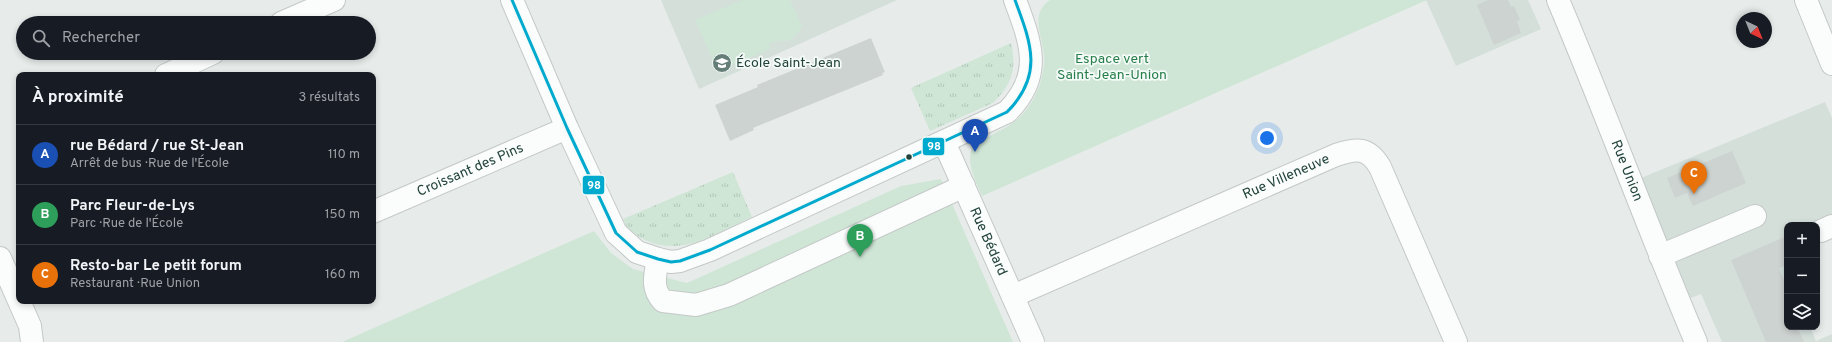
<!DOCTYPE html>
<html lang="fr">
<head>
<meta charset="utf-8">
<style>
  :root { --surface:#171b24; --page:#20242c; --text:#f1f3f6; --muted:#9ea1a6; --line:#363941; --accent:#0b8043 }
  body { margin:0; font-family:Overpass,sans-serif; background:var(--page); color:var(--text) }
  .controls { position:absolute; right:12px; bottom:12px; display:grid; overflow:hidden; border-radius:8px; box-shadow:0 2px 6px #0003 }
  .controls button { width:36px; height:36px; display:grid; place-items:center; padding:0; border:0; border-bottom:1px solid var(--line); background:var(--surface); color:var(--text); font:20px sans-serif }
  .compass { position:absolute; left:1736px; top:12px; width:36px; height:36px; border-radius:50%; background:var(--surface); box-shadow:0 2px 6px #0003; rotate:137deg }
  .you { position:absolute; left:1267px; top:138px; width:14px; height:14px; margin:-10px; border:3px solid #fff; border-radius:50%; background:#1a73e8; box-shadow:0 0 0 6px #1a73e833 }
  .badge { display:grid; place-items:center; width:26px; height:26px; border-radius:50%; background:var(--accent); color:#fff; font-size:13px; font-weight:700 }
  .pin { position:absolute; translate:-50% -33px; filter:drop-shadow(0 1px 2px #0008) }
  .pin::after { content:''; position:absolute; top:21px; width:14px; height:12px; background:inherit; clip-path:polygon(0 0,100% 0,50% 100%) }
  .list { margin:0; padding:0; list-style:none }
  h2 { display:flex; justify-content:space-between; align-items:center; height:52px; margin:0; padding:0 16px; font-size:17px }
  h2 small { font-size:13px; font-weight:400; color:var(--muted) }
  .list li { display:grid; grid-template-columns:26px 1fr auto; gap:12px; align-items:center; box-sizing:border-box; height:60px; padding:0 16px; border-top:1px solid var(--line) }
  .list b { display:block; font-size:15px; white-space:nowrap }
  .list p { margin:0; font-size:13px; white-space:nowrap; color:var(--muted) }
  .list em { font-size:13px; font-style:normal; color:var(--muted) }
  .icon { flex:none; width:22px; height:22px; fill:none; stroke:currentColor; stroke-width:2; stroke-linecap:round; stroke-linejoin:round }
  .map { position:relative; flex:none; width:1832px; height:342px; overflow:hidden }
  .search { position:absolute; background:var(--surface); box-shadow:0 2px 6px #0003; left:16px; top:16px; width:360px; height:44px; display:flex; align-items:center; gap:10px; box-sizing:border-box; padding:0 14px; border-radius:22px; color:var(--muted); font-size:15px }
  .panel { position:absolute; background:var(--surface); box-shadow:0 2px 6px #0003; left:16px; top:72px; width:360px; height:232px; border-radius:8px }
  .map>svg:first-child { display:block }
  .built { fill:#d4dfda }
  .grass { fill:url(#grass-tufts) }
  .park { fill:#cfe6d6 }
  .building { fill:#cdd3d1 }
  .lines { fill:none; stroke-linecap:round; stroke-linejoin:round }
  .minor-casing { stroke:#c4c9c7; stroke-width:24 }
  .minor { stroke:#fbfcfc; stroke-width:22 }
  .bus-1-casing { stroke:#f5fbf8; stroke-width:6 }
  .bus-1 { stroke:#00a9ce; stroke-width:3 }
  .bus-dot { fill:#21433a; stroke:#f5fbf8; stroke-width:1.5 }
  .labels { text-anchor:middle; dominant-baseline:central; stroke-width:3.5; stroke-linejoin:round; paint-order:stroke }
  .park-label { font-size:14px; fill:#277e4a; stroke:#f5fbf8 }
  .poi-label { font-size:14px; fill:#21433a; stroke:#f5fbf8; text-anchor:start }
  .street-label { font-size:14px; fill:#21433a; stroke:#f5fbf8 }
  .line-badge { stroke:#f5fbf8; stroke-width:1.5 }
  .badge-label { font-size:11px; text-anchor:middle; font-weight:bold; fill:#fff }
</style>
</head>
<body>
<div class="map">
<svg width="1832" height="342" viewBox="0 0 1832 342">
  <defs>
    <pattern id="grass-tufts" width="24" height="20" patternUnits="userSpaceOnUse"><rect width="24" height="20" fill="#cfe6d6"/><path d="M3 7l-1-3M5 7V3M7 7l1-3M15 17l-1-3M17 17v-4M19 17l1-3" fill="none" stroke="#b1c6b8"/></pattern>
  </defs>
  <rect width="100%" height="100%" fill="#e7ecea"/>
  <g class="built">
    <polygon points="661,0 897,0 699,89"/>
    <polygon points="1426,0 1528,0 1541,29 1456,66"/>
    <polygon points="1825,102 1832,118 1832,215 1810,225 1787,225 1787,268 1785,269 1787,273 1787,327 1810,327 1816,341 1832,334 1832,342 1722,342 1701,294 1688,299 1641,178"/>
  </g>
  <g class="grass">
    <path d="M 1011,43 C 1017,69 1012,84 993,103 L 930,131 L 911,88 Z"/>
    <path d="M 733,172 L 752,217 C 718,232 682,258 645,240 C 635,235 627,229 623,219 Z"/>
  </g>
  <g class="park">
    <path d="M 742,0 L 790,0 L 802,26 C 788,50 788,35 769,44 L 770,49 L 718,71 L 695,20 Z"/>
    <path d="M 1050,0 L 1427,0 L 982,196 C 977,184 970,171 970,158 C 970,142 986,139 997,132 C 1006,128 1015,122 1022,115 C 1035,101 1042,83 1044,65 C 1047,42 1026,16 1050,0 Z"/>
    <polygon points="941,179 1013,342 342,342 594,231 611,253 633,269 687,283 901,186"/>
  </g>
  <g class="building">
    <polygon points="1488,0 1508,0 1511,7 1514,6 1520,20 1517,21 1521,33 1494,45 1477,5"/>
    <polygon points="871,38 884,70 885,72 882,73 883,75 753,128 754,130 730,141 715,105 758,87 757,85"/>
    <polygon points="1732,151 1746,183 1693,206 1687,193 1675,198 1667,178"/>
    <polygon points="1787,236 1787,265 1779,268 1787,287 1787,327 1797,327 1804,342 1766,342 1731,260"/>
  </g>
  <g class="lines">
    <defs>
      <g id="minor">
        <path d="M 512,0 L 567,128 L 616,233 L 637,252 L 658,259 L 671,262 L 680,261 L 710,250 L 1007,112 C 1044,75 1031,43 1015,0"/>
        <path id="s1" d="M 1558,0 C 1606,113 1648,229 1696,342"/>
        <polyline points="1806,0 1832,64"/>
        <polyline points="281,23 334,0"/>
        <polyline points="166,75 213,53"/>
        <path id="s2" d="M 944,142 L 1033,342"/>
        <path id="s3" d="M 373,212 L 567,128"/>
        <polyline points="1821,231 1832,226"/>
        <polyline points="1660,256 1755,216"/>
        <polyline points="0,258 30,326 32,342"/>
        <path d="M 658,259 C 655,276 651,288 663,301 L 696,305 L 729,295 L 964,186"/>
        <path id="s4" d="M 1013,296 L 1336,155 C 1357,148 1368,147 1380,167 L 1456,342"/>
      </g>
    </defs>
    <use href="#minor" class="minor-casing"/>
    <use href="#minor" class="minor"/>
    <defs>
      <path id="bus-1" d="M 512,0 L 567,128 L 616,233 L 637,252 L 658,259 L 671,262 L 680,261 L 710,250 L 1007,112 C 1044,75 1031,43 1015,0"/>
    </defs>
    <use href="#bus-1" class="bus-1-casing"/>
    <use href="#bus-1" class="bus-1"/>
  </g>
  <defs>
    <symbol id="school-disc" viewBox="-11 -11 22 22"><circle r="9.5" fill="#667e78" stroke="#f5fbf8"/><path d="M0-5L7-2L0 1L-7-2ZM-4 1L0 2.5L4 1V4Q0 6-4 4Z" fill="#fff"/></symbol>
  </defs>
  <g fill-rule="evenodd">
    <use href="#school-disc" x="711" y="52" width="22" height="22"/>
  </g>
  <circle class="bus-dot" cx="909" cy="157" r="3.5"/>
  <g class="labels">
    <g class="park-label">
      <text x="1112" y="59">Espace vert<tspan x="1112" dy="16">Saint-Jean-Union</tspan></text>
    </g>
    <g class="poi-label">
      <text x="736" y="63">École Saint-Jean</text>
    </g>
    <g class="street-label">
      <text stroke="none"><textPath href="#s3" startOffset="106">Croissant des Pins</textPath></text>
      <text stroke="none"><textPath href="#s1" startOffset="184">Rue Union</textPath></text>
      <text stroke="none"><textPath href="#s4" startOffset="298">Rue Villeneuve</textPath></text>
      <text stroke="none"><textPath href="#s2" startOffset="109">Rue Bédard</textPath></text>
    </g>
  </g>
  <g class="line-badge">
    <rect x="922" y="137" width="23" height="19" rx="4" fill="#00a9ce"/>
    <rect x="582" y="175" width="23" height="20" rx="4" fill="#00a9ce"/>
  </g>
  <g class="badge-label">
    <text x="934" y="150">98</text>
    <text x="594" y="189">98</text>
  </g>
</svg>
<div class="controls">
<button>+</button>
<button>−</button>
<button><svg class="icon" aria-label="layers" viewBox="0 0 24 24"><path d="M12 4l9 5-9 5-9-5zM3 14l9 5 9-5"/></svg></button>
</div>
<svg class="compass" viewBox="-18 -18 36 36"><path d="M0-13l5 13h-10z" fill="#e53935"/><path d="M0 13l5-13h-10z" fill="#9ea1a6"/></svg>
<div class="you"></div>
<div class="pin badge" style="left:975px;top:152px;background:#1a4fb4">A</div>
<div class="pin badge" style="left:860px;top:257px;background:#2e9e5b">B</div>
<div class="pin badge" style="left:1694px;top:194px;background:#e8710a">C</div>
<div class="search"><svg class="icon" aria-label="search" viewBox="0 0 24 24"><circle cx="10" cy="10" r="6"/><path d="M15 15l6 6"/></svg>Rechercher</div>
<section class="panel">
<h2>À proximité<small>3 résultats</small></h2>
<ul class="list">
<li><span class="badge" style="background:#1a4fb4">A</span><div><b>rue Bédard / rue St-Jean</b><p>Arrêt de bus · Rue de l'École</p></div><em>110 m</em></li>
<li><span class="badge" style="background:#2e9e5b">B</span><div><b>Parc Fleur-de-Lys</b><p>Parc · Rue de l'École</p></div><em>150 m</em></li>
<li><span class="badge" style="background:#e8710a">C</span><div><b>Resto-bar Le petit forum</b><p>Restaurant · Rue Union</p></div><em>160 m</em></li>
</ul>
</section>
</div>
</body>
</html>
